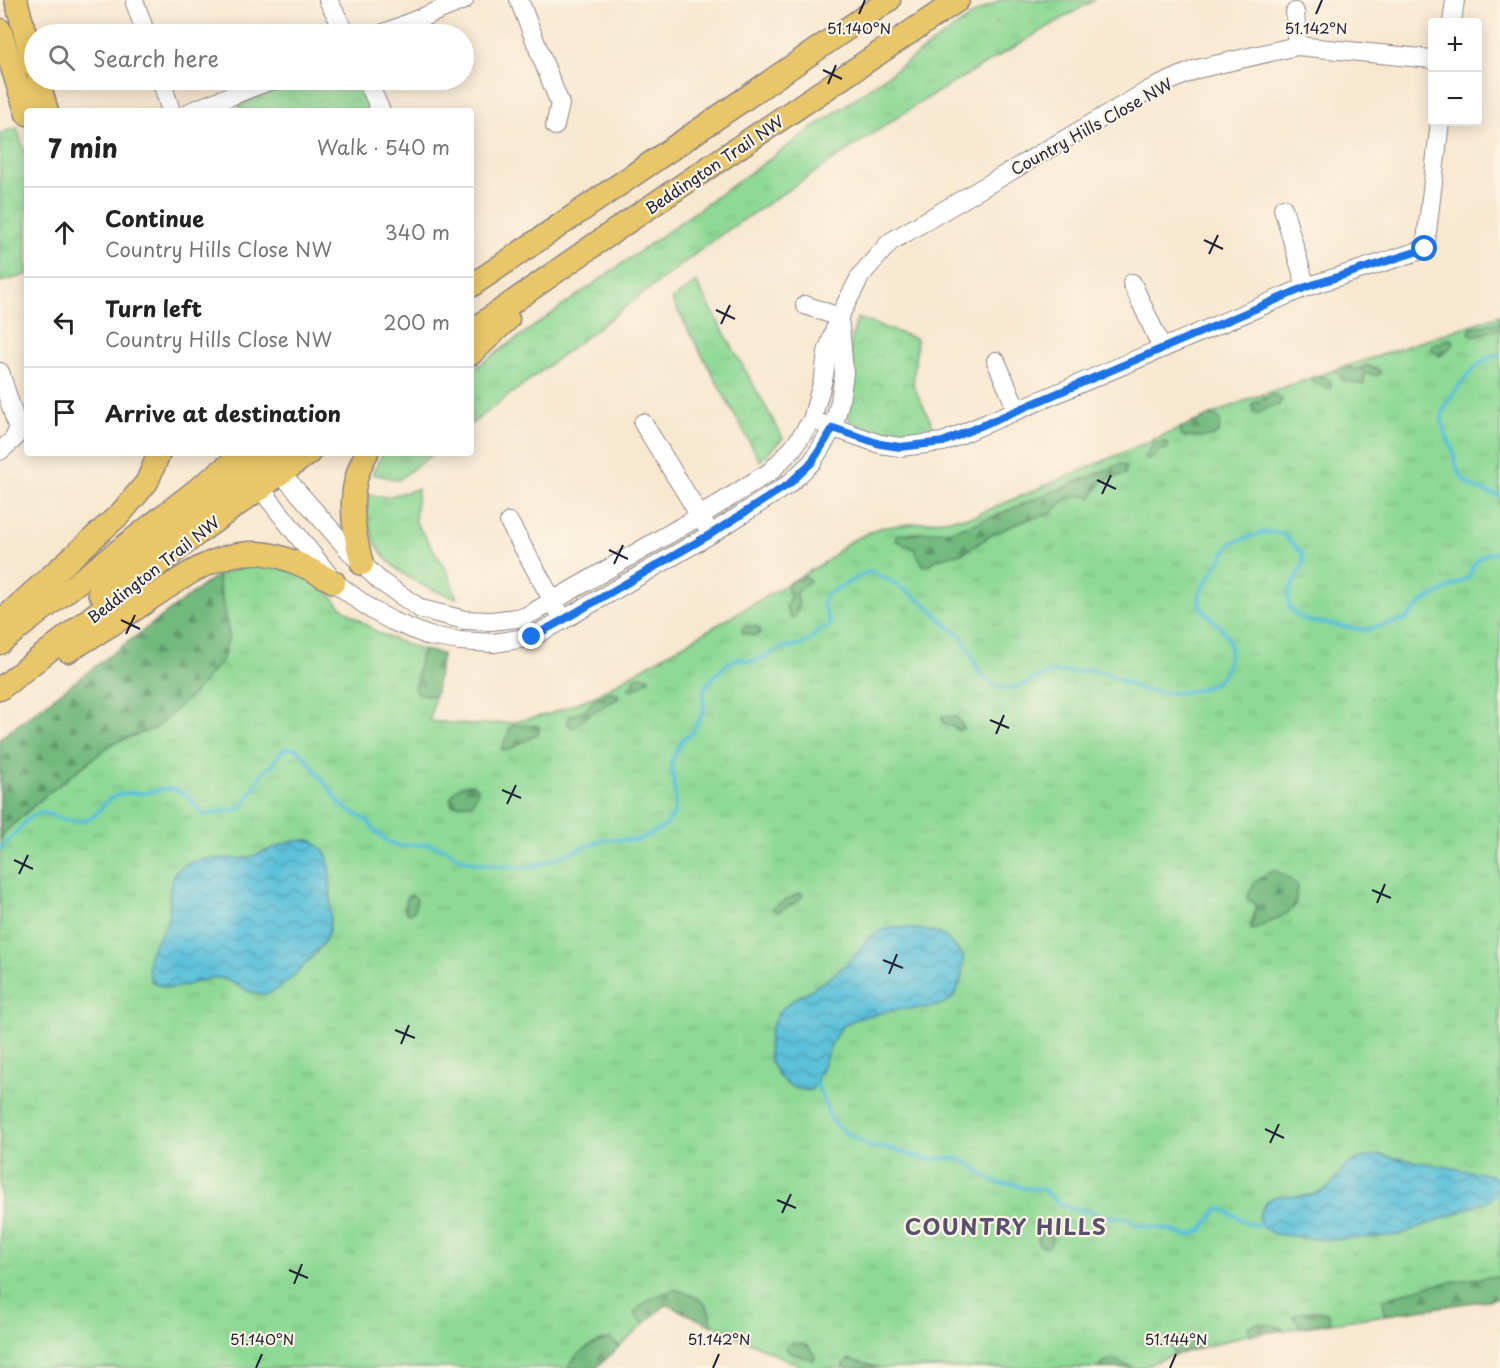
<!DOCTYPE html>
<html lang="en">
<head>
<meta charset="utf-8">
<style>
  :root { --surface:#fff; --page:#f6f6f6; --text:#222; --muted:#767676; --line:#e0e0e0 }
  body { margin:0; font-family:"Playpen Sans",sans-serif; background:var(--page); color:var(--text) }
  .controls { position:absolute; right:18px; top:18px; display:grid; overflow:hidden; border-radius:6px; box-shadow:0 3px 15px #0003 }
  .controls button { width:54px; height:54px; display:grid; place-items:center; padding:0; border:0; border-bottom:2px solid var(--line); background:var(--surface); color:var(--text); font:30px sans-serif }
  .stop { position:absolute; width:18px; height:18px; margin:-14px; border:4px solid #1a73e8; border-radius:50%; background:#fff }
  .stop.end { background:#1a73e8; border-color:#fff; box-shadow:0 2px 6px #0008 }
  .list { margin:0; padding:0; list-style:none }
  h2 { display:flex; justify-content:space-between; align-items:center; height:78px; margin:0; padding:0 24px; font-size:26px }
  h2 small { font-size:20px; font-weight:400; color:var(--muted) }
  .list li { display:grid; grid-template-columns:39px 1fr auto; gap:18px; align-items:center; box-sizing:border-box; height:90px; padding:0 24px; border-top:2px solid var(--line) }
  .list b { display:block; font-size:22px; white-space:nowrap }
  .list p { margin:0; font-size:20px; white-space:nowrap; color:var(--muted) }
  .list em { font-size:20px; font-style:normal; color:var(--muted) }
  .icon { flex:none; width:33px; height:33px; fill:none; stroke:currentColor; stroke-width:2; stroke-linecap:round; stroke-linejoin:round }
  .map { position:relative; flex:none; width:1500px; height:1368px; overflow:hidden }
  .search { position:absolute; background:var(--surface); box-shadow:0 3px 15px #0003; left:24px; top:24px; width:450px; height:66px; display:flex; align-items:center; gap:15px; box-sizing:border-box; padding:0 21px; border-radius:33px; color:var(--muted); font-size:22px }
  .panel { position:absolute; background:var(--surface); box-shadow:0 3px 15px #0003; left:24px; top:108px; width:450px; height:348px; border-radius:6px }
  .map>svg:first-child { display:block }
  .grass { fill:url(#grass-tufts); stroke:#587e68; stroke-width:1.5 }
  .forest { fill:url(#forest-firs); stroke:#4a6e5c; stroke-width:1.5 }
  .park { fill:url(#park-crowns); stroke:#587e68; stroke-width:1.5 }
  .water { fill:url(#water-waves); stroke:#3f728a; stroke-width:1.5 }
  .lines { fill:none; stroke-linecap:round; stroke-linejoin:round }
  .stream { stroke:#5cc1da; stroke-width:4 }
  .minor-casing { stroke:#8d8586; stroke-width:20 }
  .major-casing { stroke:#8d8586; stroke-width:25 }
  .minor { stroke:#fff; stroke-width:18 }
  .major { stroke:#e9c769; stroke-width:22 }
  .route { stroke:#1a73e8; stroke-width:8 }
  .ticks { fill:none; stroke:#22223b; stroke-width:2 }
  .labels { text-anchor:middle; dominant-baseline:central; stroke-width:4.5; stroke-linejoin:round; paint-order:stroke }
  .street-label { font-size:16px; fill:#22223b; stroke:#fcf5e5 }
  .district-label { font-size:22px; font-weight:bold; letter-spacing:1.5px; fill:#595070; stroke:#fcf5e5 }
  .ticks-label { font-size:15px; text-anchor:middle; fill:#22223b; stroke:#fcf5e5; stroke-width:4.5; stroke-linejoin:round; paint-order:stroke }
</style>
</head>
<body>
<div class="map">
<svg width="1500" height="1368" viewBox="0 0 1500 1368">
  <defs>
    <pattern id="grass-tufts" width="24" height="20" patternUnits="userSpaceOnUse" patternTransform="scale(1.5)"><rect width="24" height="20" fill="#8ed995"/><path d="M3 7l-1-3M5 7V3M7 7l1-3M15 17l-1-3M17 17v-4M19 17l1-3" fill="none" stroke="#7aba81"/></pattern>
    <pattern id="forest-firs" width="22" height="20" patternUnits="userSpaceOnUse" patternTransform="scale(1.5)"><rect width="22" height="20" fill="#72b97e"/><path d="M5 1l3.5 6h-7zM16 11l3.5 6h-7z" fill="#5d9668"/></pattern>
    <pattern id="park-crowns" width="20" height="18" patternUnits="userSpaceOnUse" patternTransform="scale(1.5)"><rect width="20" height="18" fill="#8ed995"/><path d="M2 6a3 3 0 1 1 6 0M12 15a3 3 0 1 1 6 0" fill="none" stroke="#7aba81"/></pattern>
    <pattern id="water-waves" width="16" height="10" patternUnits="userSpaceOnUse" patternTransform="scale(1.5)"><rect width="16" height="10" fill="#5cc1da"/><path d="M0 5q4-4 8 0t8 0" fill="none" stroke="#4c9cb2"/></pattern>
  </defs>
  <rect width="100%" height="100%" fill="#fcf5e5"/>
  <filter id="ink" filterUnits="userSpaceOnUse"><feTurbulence type="fractalNoise" baseFrequency=".0167" numOctaves="2"/><feDisplacementMap in="SourceGraphic" scale="12" xChannelSelector="R" yChannelSelector="G"/><feConvolveMatrix kernelMatrix="1 2 1 2 8 2 1 2 1" color-interpolation-filters="sRGB"/></filter>
  <filter id="wash" filterUnits="userSpaceOnUse"><feTurbulence type="fractalNoise" baseFrequency=".008" numOctaves="4" result="noise"/><feDisplacementMap in="SourceGraphic" scale="24" xChannelSelector="R" yChannelSelector="G"/><feGaussianBlur stdDeviation="1.35" result="paint"/><feColorMatrix in="noise" values="0 0 0 0 0 0 0 0 0 0 0 0 0 0 0 0 0 1.4 0 .05"/><feComposite in="paint" operator="in"/></filter>
  <g filter="url(#wash)">
    <rect width="100%" height="100%" fill="#f8e8d0"/>
    <g class="grass">
      <polygon points="1000,0 1094,0 919,103 719,236 471,424 471,371 974,14"/>
      <polygon points="1500,315 1500,1298 1243,1336 1167,1357 1141,1368 805,1368 666,1304 596,1368 0,1368 0,840 5,832 47,794 113,743 156,728 229,635 217,575 244,567 273,566 316,580 342,608 378,633 418,649 442,654 430,721 472,725 515,722 549,714 595,696 827,561 847,543 879,528 974,516 1249,399"/>
      <polygon points="383,453 434,453 398,480 372,474"/>
      <path d="M 418,489 L 415,521 L 447,571 L 457,598 C 419,587 377,566 369,523 C 367,513 366,505 368,495 L 387,497 Z"/>
    </g>
    <g class="forest">
      <polygon points="1500,322 1500,329 1474,336 1469,333 1471,328"/>
      <polygon points="1449,339 1453,340 1454,344 1440,356 1431,349 1432,345"/>
      <path d="M 1367,365 L 1381,372 L 1377,376 L 1368,373 L 1364,375 L 1364,384 L 1341,380 L 1340,375 L 1334,370 L 1346,366 C 1354,371 1360,369 1367,365 Z"/>
      <polygon points="1319,375 1331,381 1331,388 1328,389 1314,383 1312,377"/>
      <path d="M 1274,394 L 1282,400 L 1278,406 C 1263,406 1264,413 1255,414 L 1252,404 Z"/>
      <polygon points="1211,415 1220,419 1219,432 1212,437 1184,437 1181,434 1180,428"/>
      <polygon points="1166,442 1169,445 1167,449 1158,451 1152,459 1147,459 1144,457 1153,444"/>
      <path d="M 1120,464 L 1126,466 L 1125,474 L 1102,481 L 1092,497 C 1074,494 1061,500 1051,514 L 1026,520 L 993,534 L 965,552 L 938,559 L 928,566 L 923,565 L 914,549 L 895,540 L 896,535 L 902,534 L 953,530 L 977,523 Z"/>
      <polygon points="217,575 229,635 223,659 195,692 156,728 113,743 47,794 5,832 0,840 0,738"/>
      <path d="M 803,575 L 810,581 L 795,593 C 801,603 800,608 793,618 L 790,617 L 786,606 L 791,594 L 788,591 L 788,584 Z"/>
      <polygon points="746,626 756,626 761,631 756,636 743,633 742,629"/>
      <path d="M 422,650 L 442,654 L 435,696 C 427,695 418,696 414,688 Z"/>
      <polygon points="639,676 648,677 649,680 632,691 628,690 629,686 635,684 634,679"/>
      <polygon points="611,692 618,694 618,698 593,712 573,728 567,724 569,717 588,708 595,698"/>
      <polygon points="942,716 957,717 964,728 958,731 954,727 943,723"/>
      <polygon points="512,725 539,726 539,733 507,751 501,749"/>
      <path d="M 472,784 L 478,790 L 472,804 L 452,805 L 450,799 C 455,789 460,784 472,784 Z"/>
      <polygon points="1273,870 1286,876 1298,886 1295,906 1288,913 1254,930 1250,929 1257,905 1247,899 1255,882"/>
      <path d="M 799,893 L 803,894 C 799,904 786,906 778,912 L 773,910 L 772,908 Z"/>
      <polygon points="412,895 417,899 414,911 411,914 407,913 404,907 408,896"/>
      <circle cx="1045" cy="1240" r="7"/>
      <path d="M 1500,1276 L 1500,1298 L 1385,1315 L 1383,1299 C 1421,1286 1460,1279 1500,1276 Z"/>
      <path d="M 675,1289 C 700,1298 707,1298 713,1326 L 666,1304 L 645,1323 L 638,1319 L 635,1313 C 644,1300 661,1294 675,1289 Z"/>
      <polygon points="1316,1311 1328,1314 1331,1322 1300,1327 1293,1316 1302,1312"/>
      <polygon points="1259,1323 1280,1327 1283,1329 1250,1335 1248,1327"/>
      <path d="M 610,1339 L 620,1346 L 596,1368 L 568,1368 C 575,1353 594,1341 610,1339 Z"/>
      <polygon points="1181,1339 1194,1343 1198,1348 1174,1355 1170,1343"/>
      <path d="M 791,1343 C 803,1343 809,1344 815,1356 L 814,1360 L 791,1353 L 785,1348 Z"/>
      <polygon points="848,1359 880,1368 848,1368 843,1365"/>
      <polygon points="1112,1359 1134,1368 1098,1368 1104,1362"/>
    </g>
    <g class="park">
      <polygon points="301,80 360,80 371,111 241,111 239,105"/>
      <polygon points="17,128 27,159 27,275 0,282 0,133"/>
      <polygon points="696,282 783,438 760,461 672,300"/>
      <path d="M 857,318 L 917,339 L 913,385 L 936,432 C 915,434 846,440 846,409 L 851,342 Z"/>
    </g>
    <g class="water">
      <path d="M 311,840 C 317,844 324,849 327,856 C 331,869 332,921 328,933 C 323,949 283,990 267,994 C 247,998 232,975 212,978 C 188,982 175,996 151,981 C 142,949 157,947 167,921 C 173,904 165,890 175,873 C 180,865 190,862 199,860 C 215,856 233,861 249,857 C 275,850 281,840 311,840 Z"/>
      <path d="M 909,928 C 941,932 943,932 963,956 C 963,1018 933,1004 888,1011 C 882,1012 876,1015 870,1016 C 861,1017 853,1019 845,1025 C 827,1039 826,1070 811,1090 C 797,1091 788,1087 779,1076 C 761,1055 767,1019 789,1003 C 803,993 819,986 832,976 C 839,971 847,964 853,958 C 863,947 867,935 882,930 C 890,927 901,928 909,928 Z"/>
      <path d="M 1379,1155 L 1491,1175 L 1498,1181 L 1498,1190 L 1488,1201 L 1399,1235 L 1363,1238 L 1324,1240 L 1274,1234 L 1262,1227 L 1258,1218 C 1272,1180 1291,1204 1317,1193 C 1336,1185 1332,1182 1344,1168 C 1353,1158 1367,1157 1379,1155 Z"/>
    </g>
    <g class="lines">
      <g class="stream">
        <path d="M 1500,354 C 1493,356 1485,359 1479,364 C 1468,374 1443,402 1442,417 C 1441,427 1448,439 1452,448 C 1455,454 1454,460 1456,466 C 1463,487 1481,491 1500,496"/>
        <path d="M 0,849 L 30,817 L 42,812 C 56,817 68,823 82,821 C 96,820 100,806 110,799 C 123,790 132,794 145,793 C 151,793 157,789 164,789 C 184,787 192,801 203,815 L 242,808 L 263,772 L 272,766 L 281,751 L 289,748 L 297,749 L 305,757 L 342,806 L 369,822 L 373,829 L 388,842 L 399,846 L 428,844 L 448,850 L 457,857 L 475,863 L 492,865 L 526,868 L 542,864 L 602,840 L 639,840 L 665,826 L 673,815 L 676,804 L 671,762 L 683,739 L 692,733 L 704,710 L 703,692 L 707,684 L 728,663 L 738,659 L 751,661 L 758,660 L 784,647 L 800,645 L 809,641 L 820,629 L 827,628 L 830,624 L 823,603 L 825,595 L 870,571 C 892,582 917,595 935,613 C 938,616 941,620 944,623 C 949,627 954,630 959,634 C 974,650 972,673 994,685 C 1015,696 1031,677 1050,673 C 1062,670 1067,673 1077,672 C 1080,672 1083,671 1086,670 C 1105,669 1124,684 1142,689 C 1164,696 1215,695 1225,670 C 1240,633 1219,630 1199,605 L 1200,592 L 1231,543 L 1265,532 L 1282,533 L 1302,553 L 1304,563 L 1288,594 L 1289,607 L 1297,615 L 1308,621 L 1366,630 L 1406,619 L 1423,602 L 1469,577 C 1474,560 1482,551 1500,553"/>
        <path d="M 816,1084 C 824,1096 825,1112 835,1124 C 845,1135 860,1139 872,1148 C 893,1144 910,1159 931,1159 C 940,1160 950,1156 959,1159 C 979,1164 989,1189 1012,1183 L 1022,1188 L 1042,1189 L 1059,1203 L 1070,1208 L 1088,1211 L 1101,1216 L 1128,1218 L 1135,1225 L 1166,1229 L 1189,1236 L 1203,1229 L 1218,1208 C 1235,1213 1242,1225 1262,1226"/>
        <polyline points="1494,1194 1500,1198"/>
      </g>
    </g>
  </g>
  <g filter="url(#ink)">
    <g class="lines">
      <defs>
        <g id="minor">
          <polyline points="328,0 346,34"/>
          <polyline points="519,0 560,104 555,126"/>
          <polyline points="135,3 146,34"/>
          <polyline points="1295,12 1297,46"/>
          <polyline points="1452,22 1455,0"/>
          <polyline points="382,34 464,0"/>
          <polyline points="161,80 171,111"/>
          <polyline points="367,80 381,111"/>
          <polyline points="192,111 271,80"/>
          <polyline points="1283,208 1306,287"/>
          <polyline points="1132,283 1162,348"/>
          <polyline points="805,305 839,317"/>
          <polyline points="996,361 1017,410"/>
          <polyline points="0,372 18,429 14,439 0,451"/>
          <polyline points="643,423 705,524"/>
          <polyline points="823,424 880,444 900,447 943,442 1306,287 1425,249 1440,122"/>
          <polyline points="282,474 354,556 380,581 421,609 465,620 491,621 525,617 700,516 771,471 793,448 812,420 824,376 827,352 839,317 861,275 890,242 1149,90 1197,69 1297,46 1432,59"/>
          <polyline points="261,489 334,582 372,610 392,621 429,636 460,641 494,643 532,637 563,620 711,534 789,484 812,462 833,428 840,401 844,373 840,325"/>
          <polyline points="509,522 559,612"/>
        </g>
        <g id="major">
          <polyline points="16,0 34,67"/>
          <polyline points="0,30 27,114"/>
          <polyline points="38,80 47,111"/>
          <polyline points="471,286 889,0"/>
          <polyline points="471,331 620,227 958,0"/>
          <polyline points="471,354 508,319"/>
          <polyline points="261,489 267,459 274,453"/>
          <path d="M 362,564 C 352,527 346,487 367,453"/>
          <polyline points="99,592 245,472 252,453"/>
          <polyline points="0,622 120,514 147,482 159,453"/>
          <polyline points="0,643 244,453"/>
          <path d="M 68,651 C 89,638 110,626 131,612 C 168,588 210,551 257,553 C 285,554 311,570 334,582"/>
          <polyline points="0,689 201,531 309,453"/>
        </g>
      </defs>
      <use href="#minor" class="minor-casing"/>
      <use href="#major" class="major-casing"/>
      <use href="#minor" class="minor"/>
      <use href="#major" class="major"/>
    </g>
  </g>
  <g class="lines" filter="url(#ink)">
    <polyline class="route" points="532,637 563,620 711,534 789,484 812,462 833,428 880,444 900,447 943,442 1306,287 1425,249"/>
  </g>
  <path class="ticks" d="M 859,14 L 865,0M 1316,14 L 1322,0M 823,70 L 842,79M 828,84 L 836,65M 1204,240 L 1223,249M 1209,254 L 1218,235M 716,310 L 735,319M 721,324 L 730,305M 1097,480 L 1116,489M 1102,494 L 1111,475M 609,550 L 628,559M 614,564 L 623,545M 121,620 L 140,629M 126,634 L 135,615M 990,720 L 1009,728M 996,734 L 1004,715M 502,790 L 521,798M 507,804 L 516,785M 14,860 L 33,869M 19,874 L 28,855M 1372,890 L 1391,898M 1377,903 L 1385,884M 883,960 L 903,968M 889,974 L 897,954M 395,1030 L 415,1038M 401,1044 L 409,1025M 1265,1129 L 1284,1138M 1270,1143 L 1279,1124M 777,1200 L 796,1208M 782,1213 L 791,1194M 289,1270 L 308,1278M 294,1284 L 302,1264M 256,1368 L 262,1354M 713,1368 L 719,1354M 1170,1368 L 1176,1354"/>
  <g class="labels">
    <g class="street-label">
      <text transform="translate(1091 126) rotate(-29)">Country Hills Close NW</text>
      <text transform="translate(714 164) rotate(-34)">Beddington Trail NW</text>
      <text transform="translate(153 569) rotate(-38)">Beddington Trail NW</text>
    </g>
    <g class="district-label">
      <text x="1006" y="1225">COUNTRY HILLS</text>
    </g>
  </g>
  <g class="ticks-label">
    <text x="859" y="34">51.140°N</text>
    <text x="1316" y="34">51.142°N</text>
    <text x="262" y="1345">51.140°N</text>
    <text x="719" y="1345">51.142°N</text>
    <text x="1176" y="1345">51.144°N</text>
  </g>
</svg>
<div class="controls">
<button>+</button>
<button>−</button>
</div>
<div class="stop" style="left:1425px;top:249px"></div>
<div class="stop end" style="left:532px;top:637px"></div>
<div class="search"><svg class="icon" aria-label="search" viewBox="0 0 24 24"><circle cx="10" cy="10" r="6"/><path d="M15 15l6 6"/></svg>Search here</div>
<section class="panel">
<h2>7 min<small>Walk · 540 m</small></h2>
<ul class="list">
<li><svg class="icon" aria-label="ahead" viewBox="0 0 24 24"><path d="M12 20V5M6 11l6-6 6 6"/></svg><div><b>Continue</b><p>Country Hills Close NW</p></div><em>340 m</em></li>
<li><svg class="icon" aria-label="left" viewBox="0 0 24 24"><path d="M17 20v-9H6M10 6l-5 5 5 5"/></svg><div><b>Turn left</b><p>Country Hills Close NW</p></div><em>200 m</em></li>
<li><svg class="icon" aria-label="arrive" viewBox="0 0 24 24"><path d="M6 21V4h12l-3 4 3 4H6"/></svg><div><b>Arrive at destination</b></div></li>
</ul>
</section>
</div>
</body>
</html>
